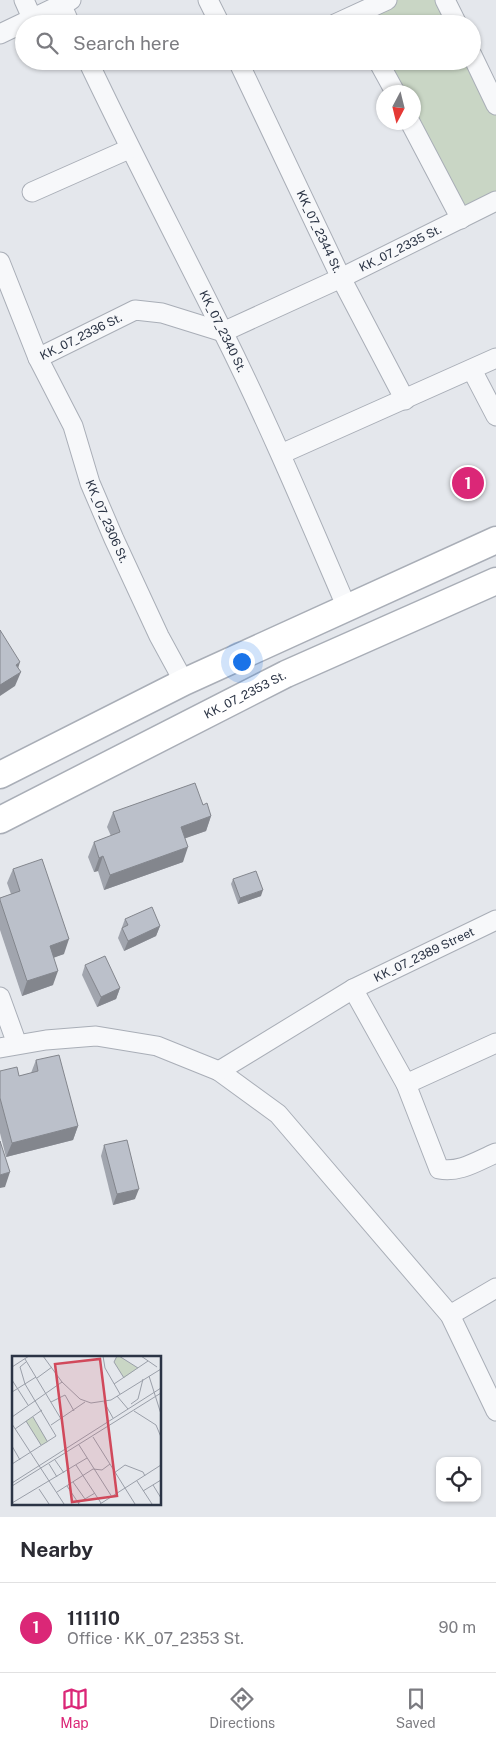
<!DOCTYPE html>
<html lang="en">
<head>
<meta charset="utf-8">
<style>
  :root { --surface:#fff; --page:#f7f7f7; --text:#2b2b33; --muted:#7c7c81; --line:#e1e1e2; --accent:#db2777 }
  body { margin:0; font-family:"Public Sans",sans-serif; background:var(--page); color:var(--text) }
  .controls { position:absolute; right:15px; bottom:15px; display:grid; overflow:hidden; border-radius:10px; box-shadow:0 1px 4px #0004 }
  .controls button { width:45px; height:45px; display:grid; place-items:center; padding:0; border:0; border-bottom:1px solid var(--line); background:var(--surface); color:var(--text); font:25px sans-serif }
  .compass { position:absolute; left:376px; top:85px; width:45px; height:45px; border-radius:50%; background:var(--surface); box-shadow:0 1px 4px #0004; rotate:187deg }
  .you { position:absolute; left:241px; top:661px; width:18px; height:18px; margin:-12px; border:4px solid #fff; border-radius:50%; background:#1a73e8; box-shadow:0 0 0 8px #1a73e833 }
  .badge { display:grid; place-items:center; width:32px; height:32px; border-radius:50%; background:var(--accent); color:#fff; font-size:16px; font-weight:700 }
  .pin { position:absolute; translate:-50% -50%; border:2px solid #fff; box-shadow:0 1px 5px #0006 }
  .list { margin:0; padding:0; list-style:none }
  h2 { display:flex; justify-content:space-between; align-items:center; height:65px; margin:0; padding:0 20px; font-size:21px }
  h2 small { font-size:16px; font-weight:400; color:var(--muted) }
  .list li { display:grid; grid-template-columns:32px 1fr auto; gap:15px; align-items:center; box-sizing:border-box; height:90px; padding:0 20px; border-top:1px solid var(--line) }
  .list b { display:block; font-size:19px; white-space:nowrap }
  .list p { margin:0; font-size:16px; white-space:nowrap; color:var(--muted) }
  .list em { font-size:16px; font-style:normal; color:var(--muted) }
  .icon { flex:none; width:28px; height:28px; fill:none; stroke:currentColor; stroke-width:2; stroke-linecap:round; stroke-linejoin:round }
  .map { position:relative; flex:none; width:496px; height:1517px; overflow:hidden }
  .search { position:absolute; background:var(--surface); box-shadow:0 1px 4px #0004; left:15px; right:15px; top:15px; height:55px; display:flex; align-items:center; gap:12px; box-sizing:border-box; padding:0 18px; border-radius:28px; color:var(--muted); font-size:19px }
  .sheet { height:155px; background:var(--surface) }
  nav { display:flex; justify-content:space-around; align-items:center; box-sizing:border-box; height:70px; border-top:1px solid var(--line); background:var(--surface); font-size:14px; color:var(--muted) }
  nav a { display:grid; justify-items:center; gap:2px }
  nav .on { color:var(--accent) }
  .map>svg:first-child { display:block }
  .green { fill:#c9d6c5 }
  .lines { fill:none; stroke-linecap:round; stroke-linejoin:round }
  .street-casing { stroke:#a9aeb7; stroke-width:21 }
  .secondary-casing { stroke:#a9aeb7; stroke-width:29 }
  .street { stroke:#f7f8fa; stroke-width:19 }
  .secondary { stroke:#fff; stroke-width:26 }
  .wall { fill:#a1a5ae }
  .shaded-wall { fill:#83868d }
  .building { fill:#bbc0ca; stroke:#83868d }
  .labels { text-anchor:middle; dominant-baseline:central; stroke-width:5; stroke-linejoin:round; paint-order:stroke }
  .street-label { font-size:12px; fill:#2b3445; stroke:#f4f6f9 }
  .inset-road { fill:none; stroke:#9a9fa9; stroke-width:1 }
  .view { fill:#d1495b; fill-opacity:0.15; stroke:#d1495b; stroke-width:2.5 }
  .inset-edge { fill:none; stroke:#2b3445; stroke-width:2.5 }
</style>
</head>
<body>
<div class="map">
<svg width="496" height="1517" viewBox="0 0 496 1517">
  <rect width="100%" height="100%" fill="#e4e7ec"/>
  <g class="green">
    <polygon points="387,0 445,0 457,24 359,24 354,15"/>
    <polygon points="378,61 472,61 496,105 496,201 461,219 414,122 414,92 395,92"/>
  </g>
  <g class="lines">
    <defs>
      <g id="street">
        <polyline points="24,0 32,18"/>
        <polyline points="208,0 220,24"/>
        <polyline points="445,0 457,24"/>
        <polyline points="61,4 70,24"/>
        <polyline points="335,24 387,0"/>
        <polyline points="0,34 71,0"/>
        <polyline points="472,55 496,105"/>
        <path id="s1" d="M 88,61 C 131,152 178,241 223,332 C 268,422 307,515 347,608"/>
        <path id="s2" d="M 238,61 L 341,278 L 405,400"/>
        <polyline points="378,61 395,92"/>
        <polyline points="410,122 461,219"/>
        <polyline points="32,192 129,149"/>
        <path id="s3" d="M 0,262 L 38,358 L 73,426 L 90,483 L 114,539 L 159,636 L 184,682"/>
        <path id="s4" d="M 223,332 L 341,278 L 496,201"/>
        <path id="s5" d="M 38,358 L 135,310 L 162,313 L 223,332"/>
        <polyline points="472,370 496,416"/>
        <polyline points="281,454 496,358"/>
        <path d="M 353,989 L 406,1084 L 439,1169 C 460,1173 477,1161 496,1153"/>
        <polyline points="0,997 17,1044"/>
        <polyline points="0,1048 46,1040 96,1036 157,1046 219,1071 278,1114 450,1315 496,1411"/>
        <path id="s6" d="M 219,1071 L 353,989 L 496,920"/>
        <polyline points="406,1084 496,1043"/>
        <polyline points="450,1315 496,1288"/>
      </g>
      <g id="secondary">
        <polyline points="0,775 184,682 496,540"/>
        <path id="s7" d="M 0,820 L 286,674 L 496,581"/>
      </g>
    </defs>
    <use href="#street" class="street-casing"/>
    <use href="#secondary" class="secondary-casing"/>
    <use href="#street" class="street"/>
    <use href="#secondary" class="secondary"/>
  </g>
  <g class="wall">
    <polygon points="113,812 211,816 206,831 185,838 183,862 104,890 98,871 94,872 88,857 94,842 111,836 107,827"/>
    <polygon points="13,869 64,954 54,957 53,985 22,996 0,930 0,898 11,894 7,883"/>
    <polygon points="233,879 261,896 238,904 231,884"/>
    <polygon points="125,919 160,926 156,936 124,951 118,938"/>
    <polygon points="85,965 120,988 116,999 97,1007 82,975"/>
    <polygon points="36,1060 78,1126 73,1140 6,1157 0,1133 0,1071 19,1076 31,1073"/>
    <polygon points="104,1145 135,1199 113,1205 101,1156"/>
  </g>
  <g class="shaded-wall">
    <polygon points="20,662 16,675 21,672 15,686 0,696 0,685 16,665"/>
    <polygon points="211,816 206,831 175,842 181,827"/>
    <polygon points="188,847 183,862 104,890 110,875"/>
    <polygon points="103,856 98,871 94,872 99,858"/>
    <polygon points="263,890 261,896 238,904 240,898"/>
    <polygon points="160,926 156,936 124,951 128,941"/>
    <polygon points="69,939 64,954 45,961 50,946"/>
    <polygon points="58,971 53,985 22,996 27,981"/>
    <polygon points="120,988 116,999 97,1007 101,997"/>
    <polygon points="78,1126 73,1140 6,1157 12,1143"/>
    <polygon points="10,1172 5,1187 0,1188 0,1175"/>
    <polygon points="139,1189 135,1199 113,1205 117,1194"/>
  </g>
  <g class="building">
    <polygon points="0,630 20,662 16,665 21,672 0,685"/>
    <polygon points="195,783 203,805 207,803 211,816 181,827 188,847 110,875 103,856 99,858 94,842 120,832 113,812"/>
    <polygon points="42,859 69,939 50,946 58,971 27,981 0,900 0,898 20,891 13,869"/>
    <polygon points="256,871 263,890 240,898 233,879"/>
    <polygon points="152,907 160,926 128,941 122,928 128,925 125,919"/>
    <polygon points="105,956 120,988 101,997 85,965"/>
    <polygon points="59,1055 78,1126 12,1143 0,1098 0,1071 17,1067 19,1076 38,1071 36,1060"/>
    <polygon points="127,1140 139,1189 117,1194 104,1145"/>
    <polygon points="0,1141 10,1172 0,1175"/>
  </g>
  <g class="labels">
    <g class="street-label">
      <text stroke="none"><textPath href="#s2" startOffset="189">KK_07_2344 St.</textPath></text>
      <text stroke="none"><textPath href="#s4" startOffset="196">KK_07_2335 St.</textPath></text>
      <text stroke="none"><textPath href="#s1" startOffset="302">KK_07_2340 St.</textPath></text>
      <text stroke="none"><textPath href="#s5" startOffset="48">KK_07_2336 St.</textPath></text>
      <text stroke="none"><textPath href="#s3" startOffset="281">KK_07_2306 St.</textPath></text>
      <text stroke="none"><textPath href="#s7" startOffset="275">KK_07_2353 St.</textPath></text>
      <text stroke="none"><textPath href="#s6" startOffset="236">KK_07_2389 Street</textPath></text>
    </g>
  </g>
  <g transform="translate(12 1356)">
    <rect width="149" height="149" fill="#e4e7ec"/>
    <path d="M 105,0 L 107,0 L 126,12 L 112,22 L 102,6 ZM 21,61 L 36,86 L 29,89 L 14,65 Z" fill="#c9d6c5"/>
    <path class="inset-road" d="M 31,0 L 50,26 L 68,43 L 79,47 L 99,44 L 149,13M 91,0 L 93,12 L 108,38M 105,0 L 102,6 L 112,22M 107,0 L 126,12M 129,0 L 145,11M 13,3 L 49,63M 0,11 L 17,0M 137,20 L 149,58M 25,22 L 40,11M 0,24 L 16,49M 102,28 L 136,5M 0,36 L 24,21M 105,40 L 116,53M 39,46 L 53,39 L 62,55M 92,46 L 101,62M 119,48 L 126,43 L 131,23M 122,55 L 144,69 L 149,81M 0,61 L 50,26M 21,61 L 35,85M 14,65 L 29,89M 0,68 L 52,148M 39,69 L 73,46M 3,73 L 30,54M 81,81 L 123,148M 67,89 L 100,141M 0,90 L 8,104M 43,104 L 52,117M 0,108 L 44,80 L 13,28 L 8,11 L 14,6M 37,108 L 45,121M 64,109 L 89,147M 81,113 L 90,114 L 98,108M 102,117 L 113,109 L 131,116 L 133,120M 125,125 L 140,148M 61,126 L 73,143M 0,127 L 149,32M 141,129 L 149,142M 0,130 L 149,37M 55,130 L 67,148M 27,133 L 37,148M 131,135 L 149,124M 45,136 L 81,113M 0,147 L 75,102M 66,147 L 83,137M 88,148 L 149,109"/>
    <path class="view" d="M 88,3 L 105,140 L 60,146 L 43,8 Z"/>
    <rect width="149" height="149" class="inset-edge"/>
  </g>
</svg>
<div class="controls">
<button><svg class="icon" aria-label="locate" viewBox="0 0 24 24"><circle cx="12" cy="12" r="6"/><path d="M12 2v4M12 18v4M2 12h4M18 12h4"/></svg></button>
</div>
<svg class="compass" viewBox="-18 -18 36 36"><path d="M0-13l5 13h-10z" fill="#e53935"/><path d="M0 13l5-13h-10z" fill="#7c7c81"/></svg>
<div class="you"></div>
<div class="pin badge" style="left:468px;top:483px">1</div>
<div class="search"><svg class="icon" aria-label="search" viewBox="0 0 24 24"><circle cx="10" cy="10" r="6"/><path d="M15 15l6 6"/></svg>Search here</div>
</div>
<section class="sheet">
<h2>Nearby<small></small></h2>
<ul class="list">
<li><span class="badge">1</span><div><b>111110</b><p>Office · KK_07_2353 St.</p></div><em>90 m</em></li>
</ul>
</section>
<nav>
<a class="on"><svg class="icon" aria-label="map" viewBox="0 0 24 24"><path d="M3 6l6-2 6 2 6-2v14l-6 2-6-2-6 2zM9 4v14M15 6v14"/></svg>Map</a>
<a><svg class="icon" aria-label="directions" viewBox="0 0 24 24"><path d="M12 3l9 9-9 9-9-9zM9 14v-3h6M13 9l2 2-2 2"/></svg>Directions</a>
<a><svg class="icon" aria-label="saved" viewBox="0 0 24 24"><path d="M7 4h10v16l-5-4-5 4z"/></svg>Saved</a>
</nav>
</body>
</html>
